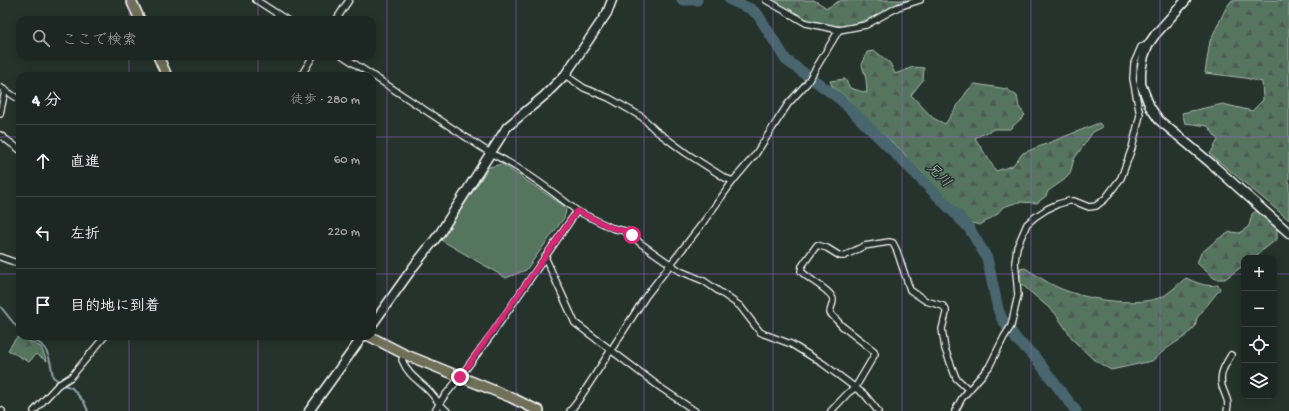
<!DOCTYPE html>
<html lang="ja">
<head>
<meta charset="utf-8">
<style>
  :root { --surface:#1c2622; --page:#29322f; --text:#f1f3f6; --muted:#a0a5a5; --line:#3a4340 }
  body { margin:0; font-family:"Gochi Hand","Klee One",sans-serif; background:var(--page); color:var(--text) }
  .controls { position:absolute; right:12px; bottom:12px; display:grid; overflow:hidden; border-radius:8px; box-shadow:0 2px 10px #0003 }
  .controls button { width:36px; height:36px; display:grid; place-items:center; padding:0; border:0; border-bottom:1px solid var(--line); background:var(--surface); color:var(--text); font:20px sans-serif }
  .stop { position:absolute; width:12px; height:12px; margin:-9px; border:3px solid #db2777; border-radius:50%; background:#fff }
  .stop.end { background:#db2777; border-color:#fff; box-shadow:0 1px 4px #0008 }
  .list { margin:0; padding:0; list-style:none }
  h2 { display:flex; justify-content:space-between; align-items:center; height:52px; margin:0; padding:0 16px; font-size:17px }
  h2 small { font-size:13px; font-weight:400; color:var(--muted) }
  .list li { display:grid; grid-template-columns:26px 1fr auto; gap:12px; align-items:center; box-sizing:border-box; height:72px; padding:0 16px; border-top:1px solid var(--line) }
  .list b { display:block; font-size:15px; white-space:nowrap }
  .list em { font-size:13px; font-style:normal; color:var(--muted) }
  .icon { flex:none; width:22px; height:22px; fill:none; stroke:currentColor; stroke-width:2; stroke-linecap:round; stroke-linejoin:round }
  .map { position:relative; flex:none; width:1289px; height:411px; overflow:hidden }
  .search { position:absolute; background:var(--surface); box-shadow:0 2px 10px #0003; left:16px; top:16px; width:360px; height:44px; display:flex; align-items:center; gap:10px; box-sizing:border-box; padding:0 14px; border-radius:12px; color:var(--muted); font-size:15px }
  .panel { position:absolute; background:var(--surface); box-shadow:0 2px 10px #0003; left:16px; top:72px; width:360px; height:268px; border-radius:12px }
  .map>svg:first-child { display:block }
  .grass { fill:#54745e; stroke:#aabaae }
  .forest { fill:url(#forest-firs); stroke:#aabaae }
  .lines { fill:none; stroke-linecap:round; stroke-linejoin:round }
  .stream { stroke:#91a3a8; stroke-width:2 }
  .river { stroke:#48656e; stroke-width:11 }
  .street-casing { stroke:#fff; stroke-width:8 }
  .secondary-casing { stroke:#fff; stroke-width:11 }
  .primary-casing { stroke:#fff; stroke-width:12 }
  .street { stroke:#26332d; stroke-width:5.5 }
  .secondary { stroke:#26332d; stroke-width:8 }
  .primary { stroke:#706f59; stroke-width:9 }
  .route { stroke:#db2777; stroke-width:5 }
  .grid { fill:none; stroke:#9c61cf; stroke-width:1; stroke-opacity:0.55 }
  .labels { text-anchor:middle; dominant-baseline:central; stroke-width:3; stroke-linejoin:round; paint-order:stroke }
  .water-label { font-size:14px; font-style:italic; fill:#adbabe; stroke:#26332d }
</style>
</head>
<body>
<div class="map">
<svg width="1289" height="411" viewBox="0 0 1289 411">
  <defs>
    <pattern id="forest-firs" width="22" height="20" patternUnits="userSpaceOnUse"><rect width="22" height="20" fill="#54745e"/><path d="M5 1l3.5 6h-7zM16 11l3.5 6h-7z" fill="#4f5c53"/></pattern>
  </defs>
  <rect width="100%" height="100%" fill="#26332d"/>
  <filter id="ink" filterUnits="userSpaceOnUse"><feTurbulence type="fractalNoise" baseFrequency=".025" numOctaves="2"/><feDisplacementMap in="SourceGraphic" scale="8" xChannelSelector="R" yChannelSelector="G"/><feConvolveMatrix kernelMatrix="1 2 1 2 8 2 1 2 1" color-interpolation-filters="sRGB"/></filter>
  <g filter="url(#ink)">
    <polygon class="grass" points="502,164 564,206 566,211 564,218 526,270 506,278 441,240 489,167"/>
    <g class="forest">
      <path d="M 771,0 L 814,0 L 827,8 L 841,0 L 909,0 C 891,8 856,28 837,26 C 814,25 790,13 771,0 Z"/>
      <polygon points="1232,0 1289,0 1289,220 1210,154 1218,140 1208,126 1185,123 1182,113 1223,104 1252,111 1263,100 1262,82 1245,78 1205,73 1210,41 1226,8"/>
      <polygon points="875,51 890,63 895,74 913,67 924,68 923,80 911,95 933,118 945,124 968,90 975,84 1007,89 1017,96 1019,107 1025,115 1010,129 994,129 975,138 996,171 1012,166 1023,153 1099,123 1103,127 1093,132 1074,159 1070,174 1064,180 1048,191 1046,196 1037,203 1019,202 1003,207 996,215 980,225 967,222 939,195 922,172 909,161 903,152 860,113 846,97 832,86 830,81 845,79 850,88 867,93 866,79 862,65 867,52"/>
      <polygon points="1256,211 1266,214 1277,227 1277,239 1253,258 1244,258 1244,265 1225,279 1215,279 1197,263 1201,253 1218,239 1230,232 1240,233 1249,226 1252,214"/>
      <path d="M 1025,268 C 1035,274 1046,282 1057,287 C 1083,299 1131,307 1159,298 C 1167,296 1179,283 1186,278 C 1197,283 1206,287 1218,285 L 1220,289 L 1197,318 L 1195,327 L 1187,335 L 1166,349 L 1152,361 L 1111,370 L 1094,360 L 1074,341 L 1055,313 L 1020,283 L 1020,269 Z"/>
      <polygon points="21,337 41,347 47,361 36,354 29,362 8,350 16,338"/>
    </g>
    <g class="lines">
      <g class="stream">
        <polyline points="0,306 20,331"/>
        <path d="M 25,336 C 29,339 35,340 39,343 C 50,350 51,366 53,377 L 64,385 L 72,388 L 84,402 L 88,411"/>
      </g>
      <g class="river">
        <polyline points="682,0 697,0"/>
        <polyline points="730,0 751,9 758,15 786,60 840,99 917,175 969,228 987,258 998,309 1002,319 1017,340 1034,356 1076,411"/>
      </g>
      <defs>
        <g id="street">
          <polyline points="256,0 287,20"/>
          <polyline points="766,0 806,23 839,30 866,25 898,7 920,0"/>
          <polyline points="336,20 349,0"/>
          <path d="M 343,56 L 490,153 C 519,166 552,191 577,211 L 492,334 L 460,377 L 443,398 L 435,411"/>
          <polyline points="565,75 584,88 609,98 630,110 642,117 655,130 686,153 725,178 733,181"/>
          <polyline points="301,76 313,56"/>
          <polyline points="0,87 20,100"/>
          <polyline points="0,114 5,91"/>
          <polyline points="0,135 20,150"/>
          <polyline points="577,211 612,228 629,232 640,243 680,271 704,281 740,306 760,332 764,334 791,344 822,363 865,395 878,411"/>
          <polyline points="0,257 20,264"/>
          <polyline points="545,257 575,323 661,388 695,411"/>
          <path d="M 404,354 L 402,360 C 409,377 419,380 430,392 C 436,399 440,405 447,411"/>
          <polyline points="0,410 2,411"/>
          <polyline points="34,411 58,385 71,377 105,336"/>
          <polyline points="570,411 578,401 646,296 702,224 733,181 755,155 788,104 807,83 839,30"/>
          <path d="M 831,411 L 848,393 L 855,388 L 875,354 L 874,351 L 842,326 L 830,313 C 830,308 833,305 833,300 C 833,291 807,279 801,271 L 802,266 L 817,245 L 827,248 L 840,256 L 844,256 L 864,246 L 889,242 L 893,243 L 897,251 L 910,290 L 926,301 L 943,306 L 946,310 L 946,313 L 942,329 L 945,349 L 956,378 L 969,390"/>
          <polyline points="955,411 962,398 989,367 1004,337 1011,326 1018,295 1015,262 1017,247 1027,224 1035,217 1047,209 1058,204 1069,201 1074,201 1089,207 1096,206 1105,199 1121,178 1132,148 1140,115 1133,79 1134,63 1141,47 1148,45"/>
          <path d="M 1227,411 C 1230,401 1225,396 1222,386 C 1219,374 1225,365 1231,355"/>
        </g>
        <g id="secondary">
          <polyline points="1186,0 1155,35 1148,45 1144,56 1141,71 1141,84 1150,107 1159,120 1214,166 1289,233"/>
          <polyline points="372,325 414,266 440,233 507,127 544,96 565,75 607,13 612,0"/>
          <polyline points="309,411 363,336"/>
        </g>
        <g id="primary">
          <polyline points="131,0 140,20"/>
          <polyline points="158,56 167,76"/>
          <polyline points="369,336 404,354 510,397 539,411"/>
        </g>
      </defs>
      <use href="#street" class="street-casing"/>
      <use href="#secondary" class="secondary-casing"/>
      <use href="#primary" class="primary-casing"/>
      <use href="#street" class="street"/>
      <use href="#secondary" class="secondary"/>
      <use href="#primary" class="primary"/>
    </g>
  </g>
  <g class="lines" filter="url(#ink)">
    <polyline class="route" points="460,377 577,211 612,228 629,232 632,235"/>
  </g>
  <path class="grid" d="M 129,0 L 129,20M 258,0 L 258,20M 387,0 L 387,411M 516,0 L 516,411M 644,0 L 644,411M 773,0 L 773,411M 902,0 L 902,411M 1031,0 L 1031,411M 1160,0 L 1160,411M 129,56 L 129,76M 258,56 L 258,76M 0,137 L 20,137M 372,137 L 1289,137M 0,274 L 20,274M 372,274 L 1244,274M 1274,274 L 1289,274M 129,336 L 129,411M 258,336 L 258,411"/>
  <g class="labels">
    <g class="water-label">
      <text transform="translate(938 176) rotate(45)">兄川</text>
    </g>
  </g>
</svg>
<div class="controls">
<button>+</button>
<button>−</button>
<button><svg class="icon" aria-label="locate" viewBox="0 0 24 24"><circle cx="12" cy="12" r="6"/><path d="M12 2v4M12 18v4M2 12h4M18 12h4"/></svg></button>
<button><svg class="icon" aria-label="layers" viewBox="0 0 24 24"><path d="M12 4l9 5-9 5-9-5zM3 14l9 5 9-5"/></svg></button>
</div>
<div class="stop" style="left:632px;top:235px"></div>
<div class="stop end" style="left:460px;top:377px"></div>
<div class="search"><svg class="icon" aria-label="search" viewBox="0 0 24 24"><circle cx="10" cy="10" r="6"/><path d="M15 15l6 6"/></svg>ここで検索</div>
<section class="panel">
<h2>4 分<small>徒歩 · 280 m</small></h2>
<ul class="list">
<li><svg class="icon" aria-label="ahead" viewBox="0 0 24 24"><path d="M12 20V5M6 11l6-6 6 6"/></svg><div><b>直進</b></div><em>60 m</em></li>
<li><svg class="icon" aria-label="left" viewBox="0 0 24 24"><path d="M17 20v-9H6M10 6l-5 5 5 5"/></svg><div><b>左折</b></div><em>220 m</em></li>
<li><svg class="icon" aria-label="arrive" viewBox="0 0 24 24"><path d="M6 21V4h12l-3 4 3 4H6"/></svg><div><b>目的地に到着</b></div></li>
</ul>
</section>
</div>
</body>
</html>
